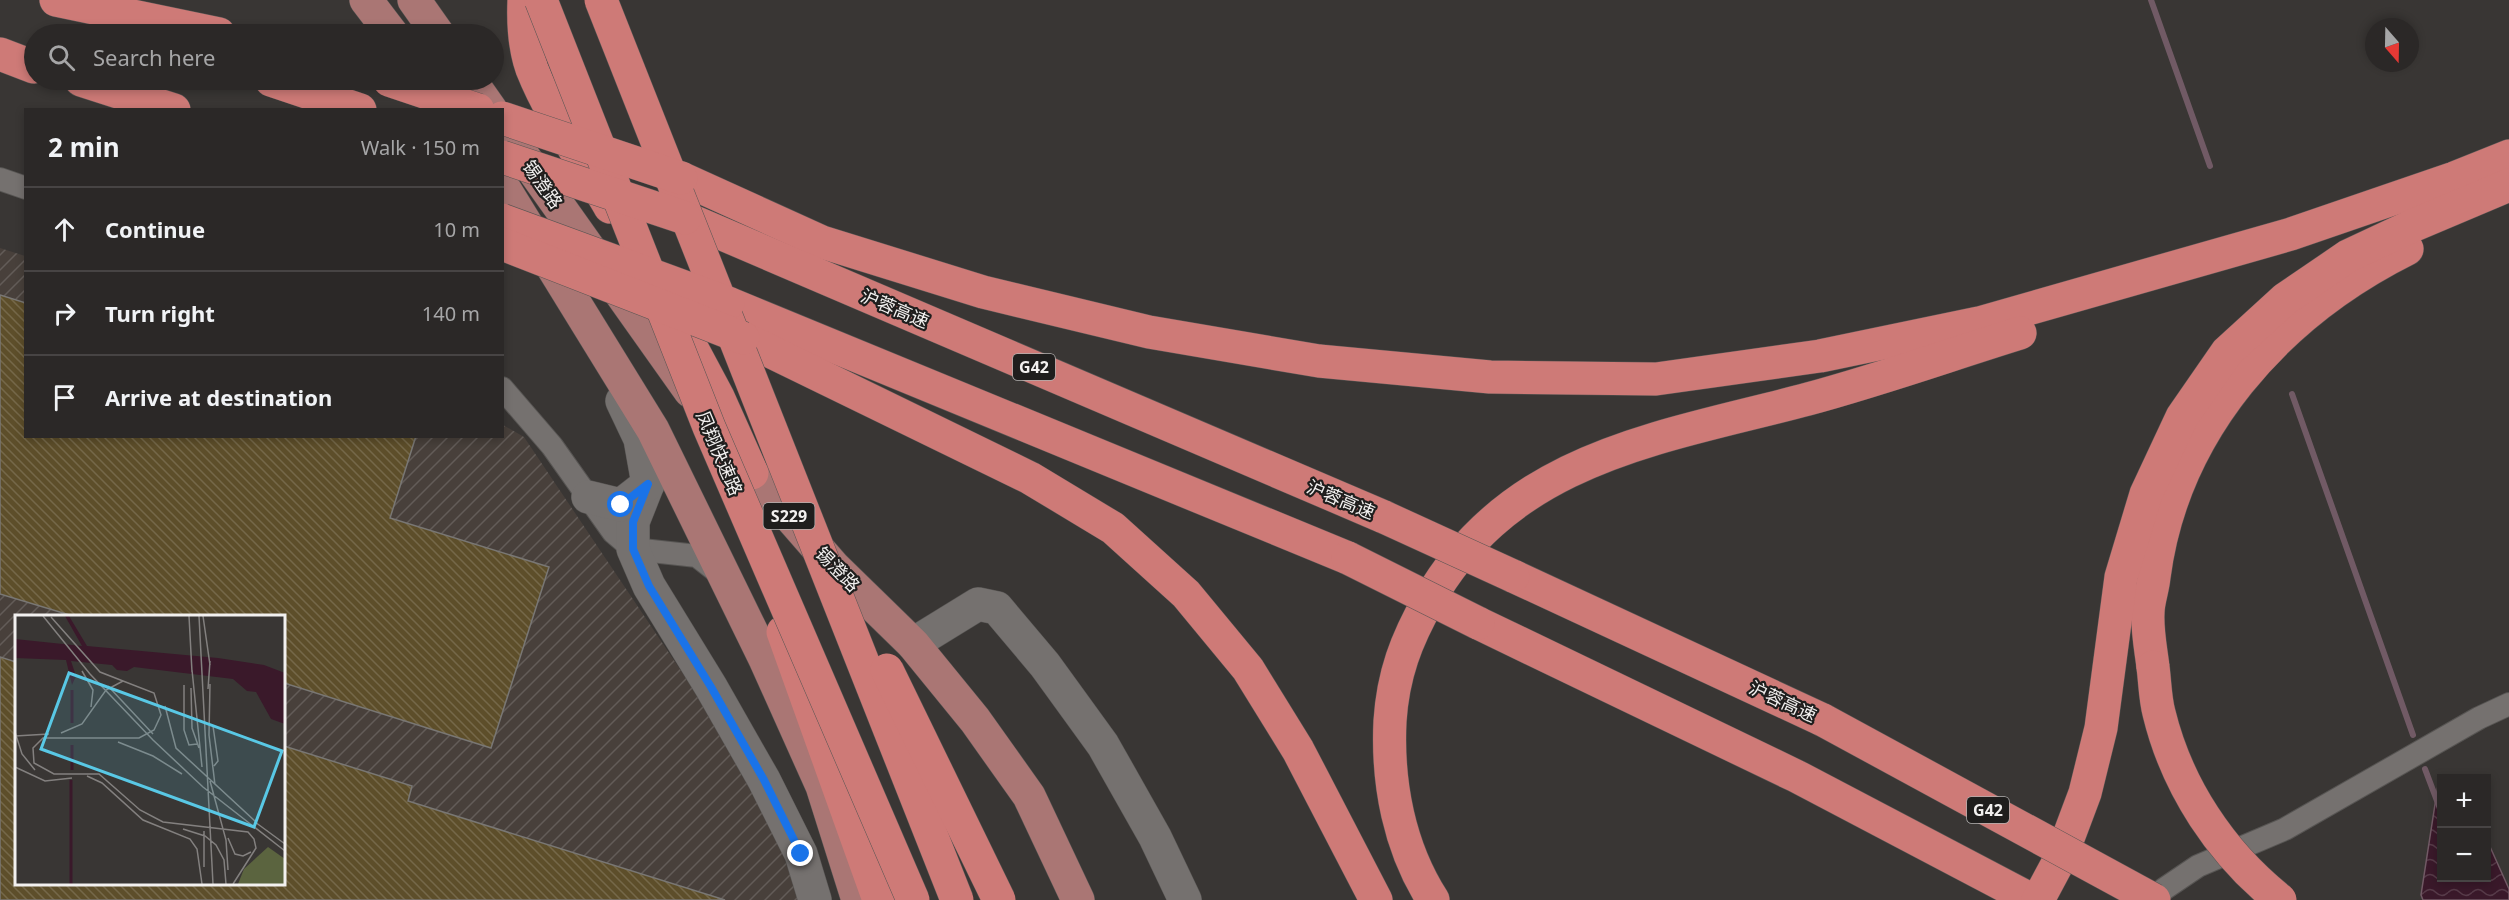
<!DOCTYPE html>
<html lang="en">
<head>
<meta charset="utf-8">
<style>
  :root { --surface:#2b2827; --page:#33302f; --text:#f1f3f6; --muted:#a6a6a7; --line:#474444 }
  body { margin:0; font-family:"Noto Sans","Noto Sans SC",sans-serif; background:var(--page); color:var(--text) }
  .controls { position:absolute; right:18px; bottom:18px; display:grid; overflow:hidden; border-radius:0px; box-shadow:0 3px 9px #0003 }
  .controls button { width:54px; height:54px; display:grid; place-items:center; padding:0; border:0; border-bottom:2px solid var(--line); background:var(--surface); color:var(--text); font:30px sans-serif }
  .compass { position:absolute; left:2365px; top:18px; width:54px; height:54px; border-radius:50%; background:var(--surface); box-shadow:0 3px 9px #0003; rotate:160deg }
  .stop { position:absolute; width:18px; height:18px; margin:-14px; border:4px solid #1a73e8; border-radius:50%; background:#fff }
  .stop.end { background:#1a73e8; border-color:#fff; box-shadow:0 2px 6px #0008 }
  .list { margin:0; padding:0; list-style:none }
  h2 { display:flex; justify-content:space-between; align-items:center; height:78px; margin:0; padding:0 24px; font-size:26px }
  h2 small { font-size:20px; font-weight:400; color:var(--muted) }
  .list li { display:grid; grid-template-columns:39px 1fr auto; gap:18px; align-items:center; box-sizing:border-box; height:84px; padding:0 24px; border-top:2px solid var(--line) }
  .list b { display:block; font-size:22px; white-space:nowrap }
  .list em { font-size:20px; font-style:normal; color:var(--muted) }
  .icon { flex:none; width:33px; height:33px; fill:none; stroke:currentColor; stroke-width:2; stroke-linecap:round; stroke-linejoin:round }
  .map { position:relative; flex:none; width:2509px; height:900px; overflow:hidden }
  .search { position:absolute; background:var(--surface); box-shadow:0 3px 9px #0003; left:24px; top:24px; width:480px; height:66px; display:flex; align-items:center; gap:15px; box-sizing:border-box; padding:0 21px; border-radius:33px; color:var(--muted); font-size:22px }
  .panel { position:absolute; background:var(--surface); box-shadow:0 3px 9px #0003; left:24px; top:108px; width:480px; height:330px; border-radius:0px }
  .map>svg:first-child { display:block }
  .industrial { fill:url(#industrial-furrows); fill-rule:evenodd }
  .water { fill:url(#water-waves); stroke:#715a65; stroke-width:1.5 }
  .lines { fill:none; stroke-linecap:round; stroke-linejoin:round }
  .stream { stroke:#715a65; stroke-width:6 }
  .building { fill:url(#building-back-hatch); stroke:#797774; stroke-width:1.5 }
  .street-casing { stroke:#575553; stroke-width:24 }
  .secondary-casing { stroke:#575553; stroke-width:34 }
  .primary-casing { stroke:#575553; stroke-width:34 }
  .highway-casing { stroke:#575553; stroke-width:34 }
  .street { stroke:#75716f; stroke-width:22 }
  .secondary { stroke:#75716f; stroke-width:33 }
  .primary { stroke:#aa7674; stroke-width:33 }
  .highway { stroke:#ce7a77; stroke-width:33 }
  .highway-bridge-casing { stroke:#575553; stroke-width:34; stroke-linecap:butt }
  .highway-bridge { stroke:#ce7a77; stroke-width:33 }
  .route { stroke:#1a73e8; stroke-width:8 }
  .labels { text-anchor:middle; dominant-baseline:central; stroke-width:4.5; stroke-linejoin:round; paint-order:stroke }
  .shield { fill:#1f1e1d; stroke:#b3b1b0; stroke-width:1.5 }
  .shield-label { font-size:16px; font-weight:bold; fill:#f2f0ef }
  .street-label { font-size:18px; fill:#f2f0ef; stroke:#1f1e1d }
  .inset-river { fill:none; stroke:#3a192a; stroke-width:3 }
  .inset-road { fill:none; stroke:#83807f; stroke-width:1.5 }
  .view { fill:#59c8e5; fill-opacity:0.15; stroke:#59c8e5; stroke-width:3 }
  .inset-edge { fill:none; stroke:#f2f0ef; stroke-width:3 }
</style>
</head>
<body>
<div class="map">
<svg width="2509" height="900" viewBox="0 0 2509 900">
  <defs>
    <pattern id="industrial-furrows" width="10" height="10" patternUnits="userSpaceOnUse" patternTransform="scale(1.5)"><rect width="10" height="10" fill="#48403b"/><path d="M-1 1l2-2M0 10L10 0M9 11l2-2" fill="none" stroke="#635c58"/></pattern>
    <pattern id="water-waves" width="16" height="10" patternUnits="userSpaceOnUse" patternTransform="scale(1.5)"><rect width="16" height="10" fill="#3a192a"/><path d="M0 5q4-4 8 0t8 0" fill="none" stroke="#573b49"/></pattern>
    <pattern id="building-back-hatch" width="6" height="6" patternUnits="userSpaceOnUse" patternTransform="scale(1.5)"><rect width="6" height="6" fill="#5d4e2a"/><path d="M-1 5l2 2M0 0l6 6M5-1l2 2" fill="none" stroke="#756849"/></pattern>
  </defs>
  <rect width="100%" height="100%" fill="#393634"/>
  <path class="industrial" d="M 0,248 L 25,256 L 26,436 L 502,436 L 503,425 L 524,437 L 753,778 L 809,900 L 0,900 ZM 16,616 L 284,616 L 284,884 L 16,884 Z"/>
  <polygon class="water" points="2441,784 2442,878 2486,878 2487,840 2509,889 2509,900 2423,900 2421,895 2438,785"/>
  <g class="lines">
    <g class="stream">
      <polyline points="2151,0 2210,166"/>
      <polyline points="2292,394 2413,735"/>
      <polyline points="2425,769 2442,814"/>
    </g>
  </g>
  <g class="building">
    <polygon points="0,295 26,303 26,436 416,436 390,518 549,567 491,748 284,683 284,616 73,616 0,594"/>
    <polygon points="0,657 16,662 16,884 284,884 284,746 412,786 408,801 725,900 0,900"/>
  </g>
  <g class="lines">
    <defs>
      <g id="street">
        <polyline points="0,179 26,188"/>
        <polyline points="502,388 552,446 613,532 633,549 697,556 720,574"/>
        <polyline points="2153,900 2164,889 2198,866 2285,829 2479,718 2509,704"/>
      </g>
      <g id="secondary">
        <polyline points="648,484 633,522 633,549 649,586 711,687 764,780 801,854 815,900"/>
        <polyline points="588,497 621,505 648,484 640,439 622,401"/>
        <polyline points="913,644 978,604 997,608 1045,665 1103,745 1155,837 1185,900"/>
      </g>
      <g id="primary">
        <polyline points="366,0 392,34"/>
        <polyline points="414,0 438,34"/>
        <polyline points="470,80 491,110"/>
        <polyline points="502,126 690,391"/>
        <polyline points="502,185 653,430 765,659 822,786 858,900"/>
        <polyline points="734,449 752,473 834,567 913,644 975,720 1029,796 1078,900"/>
      </g>
      <g id="highway">
        <polyline points="56,0 219,34"/>
        <path d="M 524,0 C 523,23 524,47 532,69 C 551,117 584,162 610,207"/>
        <polyline points="0,54 34,67"/>
        <polyline points="81,80 174,110"/>
        <polyline points="271,80 360,110"/>
        <polyline points="681,178 822,242 983,292 1149,332 1319,361 1490,377 1656,379 1820,356 1979,323 2291,234 2454,178 2509,156"/>
        <polyline points="685,218 1384,517"/>
        <polyline points="728,303 1348,558"/>
        <polyline points="686,337 718,397 752,473"/>
        <polyline points="743,338 1030,478 1113,528 1186,594 1248,669 1298,750 1376,900"/>
        <polyline points="1513,576 1823,720"/>
        <polyline points="1478,623 1796,776 2032,900"/>
        <polyline points="783,632 879,900"/>
        <path d="M 2153,667 C 2151,650 2147,631 2148,613 C 2148,601 2153,589 2154,577 C 2173,430 2277,314 2407,249"/>
        <path d="M 1433,900 C 1399,847 1387,783 1390,721 C 1393,675 1406,640 1429,600 C 1511,456 1661,438 1808,399 C 1879,380 1949,355 2020,333"/>
        <polyline points="2038,900 2061,857 2085,793 2101,728 2121,577 2146,494 2182,417 2227,352 2285,299 2348,256 2412,226 2509,185"/>
      </g>
    </defs>
    <use href="#street" class="street-casing"/>
    <use href="#secondary" class="secondary-casing"/>
    <use href="#primary" class="primary-casing"/>
    <use href="#highway" class="highway-casing"/>
    <use href="#street" class="street"/>
    <use href="#secondary" class="secondary"/>
    <use href="#primary" class="primary"/>
    <use href="#highway" class="highway"/>
    <defs>
      <g id="highway-bridge">
        <polyline points="541,0 709,427 913,900"/>
        <polyline points="601,0 957,900"/>
        <polyline points="389,80 478,110"/>
        <polyline points="502,118 681,178"/>
        <polyline points="502,157 685,218"/>
        <polyline points="502,220 728,303"/>
        <polyline points="502,244 743,338"/>
        <polyline points="1384,517 1513,576"/>
        <polyline points="1348,558 1478,623"/>
        <path d="M 2153,667 C 2155,682 2155,698 2159,713 C 2177,787 2221,853 2280,900"/>
        <polyline points="887,670 999,900"/>
        <polyline points="1823,720 2154,900"/>
      </g>
    </defs>
    <use href="#highway-bridge" class="highway-bridge-casing"/>
    <use href="#highway-bridge" class="highway-bridge"/>
  </g>
  <g class="lines">
    <polyline class="route" points="621,505 648,484 633,522 633,549 649,586 711,687 764,780 801,854"/>
  </g>
  <g class="labels">
    <g class="shield">
      <rect x="1013" y="354" width="42" height="26" rx="4.5"/>
      <rect x="763.5" y="503" width="51" height="26" rx="4.5"/>
      <rect x="1967" y="797" width="42" height="26" rx="4.5"/>
    </g>
    <g class="shield-label">
      <text x="1034" y="367">G42</text>
      <text x="789" y="516">S229</text>
      <text x="1988" y="810">G42</text>
    </g>
    <g class="street-label">
      <text transform="translate(543 184) rotate(55)">锡澄路</text>
      <text transform="translate(895 308) rotate(23)">沪蓉高速</text>
      <text transform="translate(720 453) rotate(67)">凤翔快速路</text>
      <text transform="translate(1341 499) rotate(23)">沪蓉高速</text>
      <text transform="translate(838 569) rotate(46)">锡澄路</text>
      <text transform="translate(1783 701) rotate(25)">沪蓉高速</text>
    </g>
  </g>
  <g transform="translate(15 615)">
    <rect width="270" height="270" fill="#393634"/>
    <path d="M 253,232 L 270,244 L 270,269 L 223,269 L 229,254 Z" fill="#5b643f"/>
    <path d="M 50,1 L 54,1 L 72,31 L 203,43 L 249,50 L 270,58 L 270,109 L 256,104 L 241,77 L 232,76 L 218,64 L 119,52 L 112,56 L 102,55 L 97,50 L 56,46 L 61,61 L 57,70 L 51,45 L 0,43 L 0,24 L 67,31 Z" fill="#3a192a"/>
    <path class="inset-river" d="M 57,108 L 57,75M 57,155 L 57,130M 56,269 L 56,165"/>
    <path class="inset-road" d="M 28,1 L 75,59 L 138,125 L 188,172 L 270,236M 174,1 L 177,57M 184,1 L 198,269M 188,1 L 195,50M 36,2 L 85,57 L 139,78 L 146,100 L 139,115 L 124,123 L 28,123 L 18,133 L 19,148 L 39,159 L 84,159 L 125,195 L 148,207 L 233,217 L 239,224 L 241,233 L 218,269M 177,55 L 187,152M 67,56 L 78,75 L 76,92M 195,69 L 194,120 L 200,170M 169,70 L 169,115 L 174,130 L 182,129M 93,71 L 138,119M 176,73 L 177,113 L 184,133M 193,74 L 195,46M 150,91 L 161,133 L 242,208M 198,111 L 203,146 L 199,151M 0,117 L 7,139 L 20,155M 46,118 L 67,109 L 91,75 L 108,66M 0,121 L 34,119M 103,127 L 138,141 L 167,159M 0,152 L 30,166 L 57,163M 72,161 L 87,168 L 128,205 L 175,224 L 182,234 L 187,269M 195,166 L 211,225 L 213,255M 240,207 L 270,229M 168,214 L 190,221 L 201,230 L 209,245 L 211,269M 189,216 L 189,252M 213,223 L 220,239 L 228,241 L 236,237"/>
    <path class="view" d="M 54,58 L 267,136 L 239,212 L 26,134 Z"/>
    <rect width="270" height="270" class="inset-edge"/>
  </g>
</svg>
<div class="controls">
<button>+</button>
<button>−</button>
</div>
<svg class="compass" viewBox="-18 -18 36 36"><path d="M0-13l5 13h-10z" fill="#e53935"/><path d="M0 13l5-13h-10z" fill="#a6a6a7"/></svg>
<div class="stop" style="left:621px;top:505px"></div>
<div class="stop end" style="left:801px;top:854px"></div>
<div class="search"><svg class="icon" aria-label="search" viewBox="0 0 24 24"><circle cx="10" cy="10" r="6"/><path d="M15 15l6 6"/></svg>Search here</div>
<section class="panel">
<h2>2 min<small>Walk · 150 m</small></h2>
<ul class="list">
<li><svg class="icon" aria-label="ahead" viewBox="0 0 24 24"><path d="M12 20V5M6 11l6-6 6 6"/></svg><div><b>Continue</b></div><em>10 m</em></li>
<li><svg class="icon" aria-label="right" viewBox="0 0 24 24"><path d="M7 20v-9h11M14 6l5 5-5 5"/></svg><div><b>Turn right</b></div><em>140 m</em></li>
<li><svg class="icon" aria-label="arrive" viewBox="0 0 24 24"><path d="M6 21V4h12l-3 4 3 4H6"/></svg><div><b>Arrive at destination</b></div></li>
</ul>
</section>
</div>
</body>
</html>
